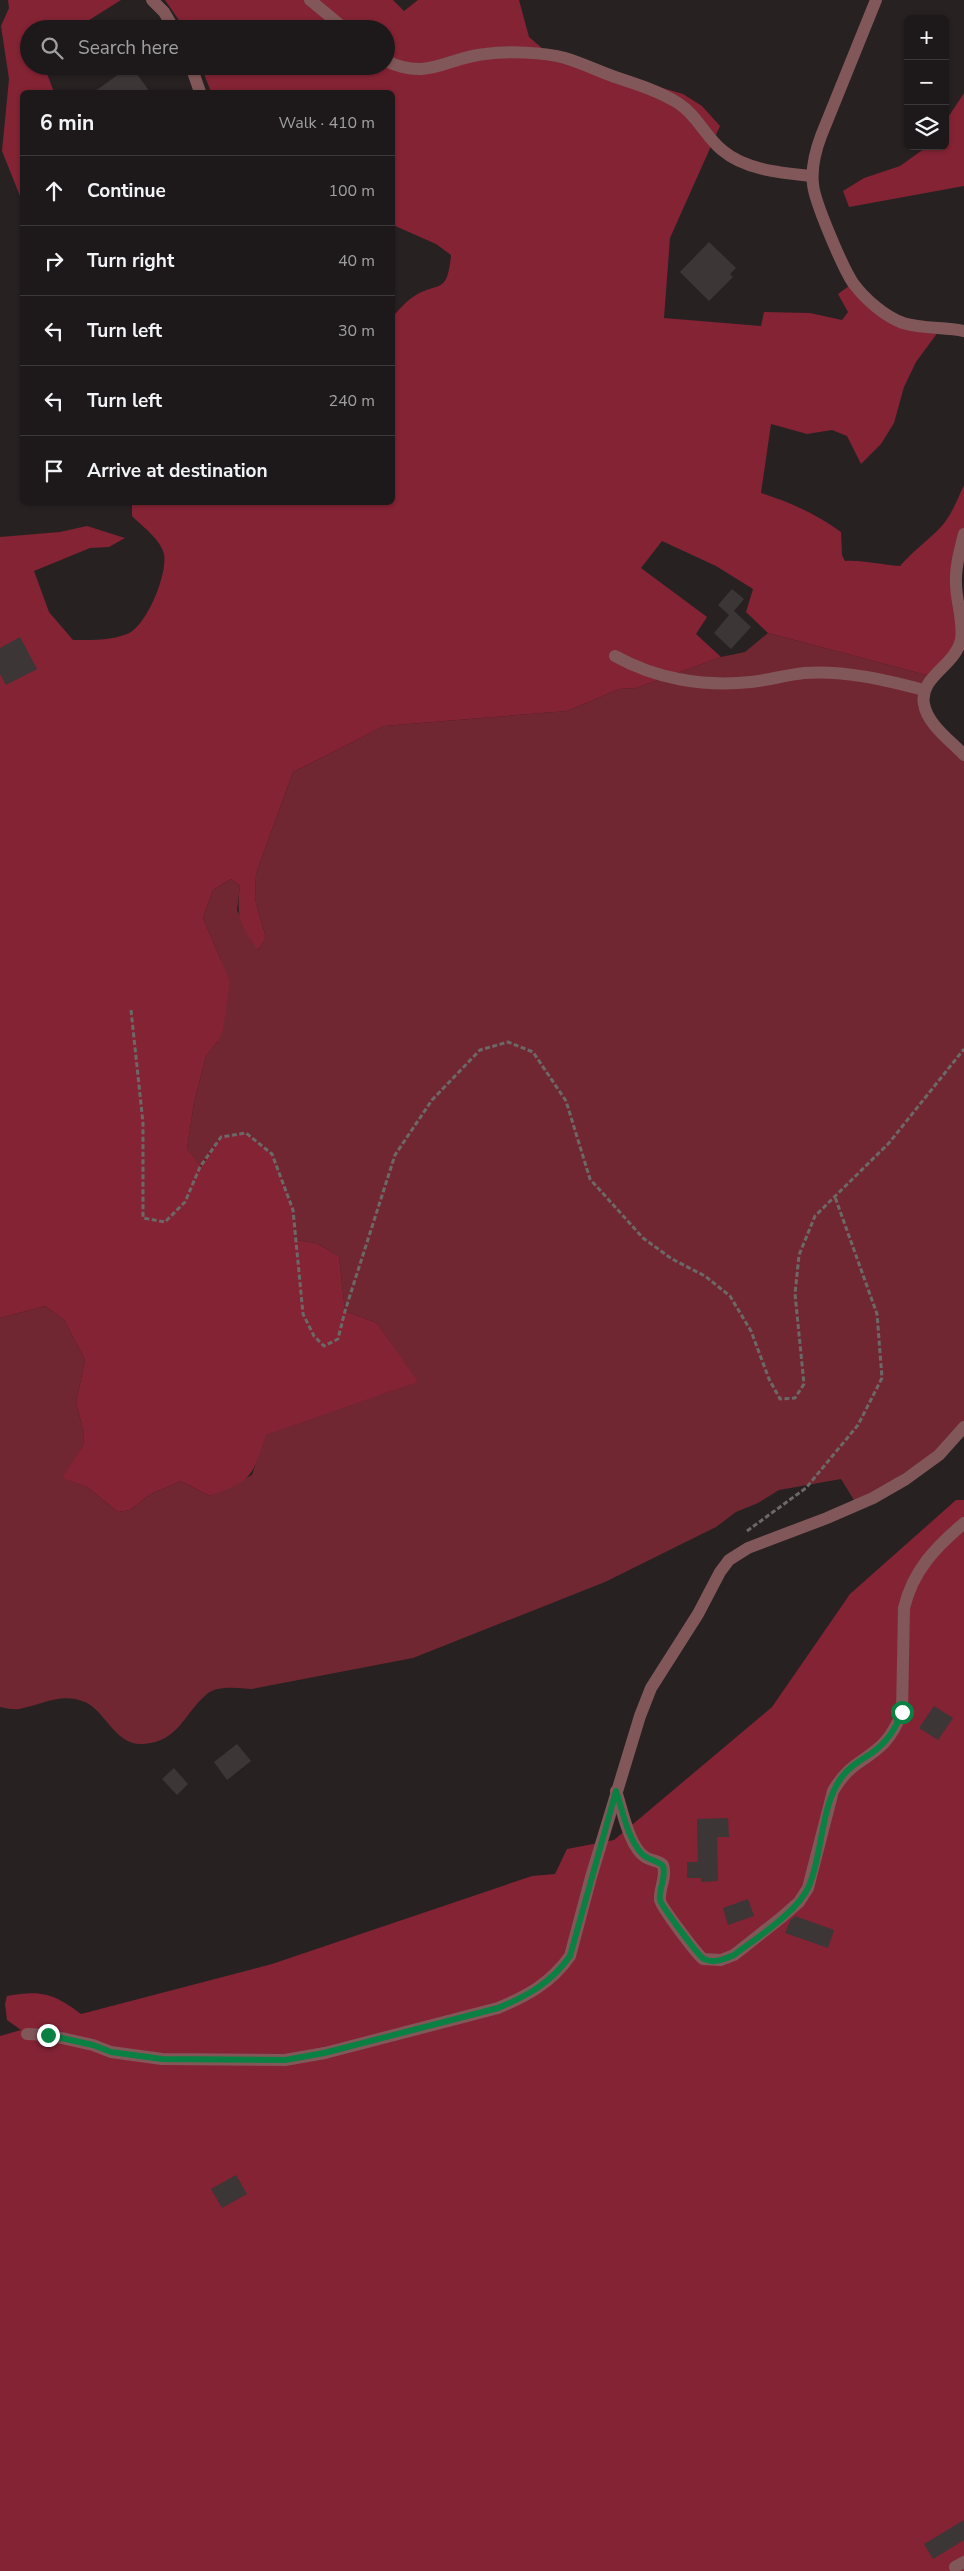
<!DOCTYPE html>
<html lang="en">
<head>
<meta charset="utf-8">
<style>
  :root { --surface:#1d191a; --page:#252223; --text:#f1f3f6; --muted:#a0a0a2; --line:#3b3839 }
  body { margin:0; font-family:"Nunito Sans",sans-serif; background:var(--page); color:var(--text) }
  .controls { position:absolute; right:15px; top:15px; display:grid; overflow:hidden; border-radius:8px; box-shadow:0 1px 4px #0004 }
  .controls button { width:45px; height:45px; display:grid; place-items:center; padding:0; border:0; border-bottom:1px solid var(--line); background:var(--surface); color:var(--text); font:25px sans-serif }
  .stop { position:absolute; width:15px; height:15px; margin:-11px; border:4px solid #0b8043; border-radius:50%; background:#fff }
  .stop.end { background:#0b8043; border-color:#fff; box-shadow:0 1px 5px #0008 }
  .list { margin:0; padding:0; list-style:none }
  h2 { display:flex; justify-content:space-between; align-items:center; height:65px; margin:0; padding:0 20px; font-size:21px }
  h2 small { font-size:16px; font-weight:400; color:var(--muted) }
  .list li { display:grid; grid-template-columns:32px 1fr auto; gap:15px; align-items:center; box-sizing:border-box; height:70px; padding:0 20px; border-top:1px solid var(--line) }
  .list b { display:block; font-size:19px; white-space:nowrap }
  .list em { font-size:16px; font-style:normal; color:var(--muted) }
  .icon { flex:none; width:28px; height:28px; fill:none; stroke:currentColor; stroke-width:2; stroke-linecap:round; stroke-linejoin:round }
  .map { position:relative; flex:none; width:964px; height:2571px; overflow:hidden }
  .search { position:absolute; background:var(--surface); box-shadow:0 1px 4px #0004; left:20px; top:20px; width:375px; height:55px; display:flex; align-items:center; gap:12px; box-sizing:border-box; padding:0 18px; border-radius:28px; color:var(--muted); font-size:19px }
  .panel { position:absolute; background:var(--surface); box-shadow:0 1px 4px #0004; left:20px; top:90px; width:375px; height:415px; border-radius:8px }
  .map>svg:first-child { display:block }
  .green { fill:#712731 }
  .forest { fill:#832334 }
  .building { fill:#3c3636 }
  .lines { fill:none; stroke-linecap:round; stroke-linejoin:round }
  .path { stroke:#6d6868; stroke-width:3; stroke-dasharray:5 2.5; stroke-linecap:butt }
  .minor { stroke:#825759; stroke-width:12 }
  .route { stroke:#0b8043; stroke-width:6 }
</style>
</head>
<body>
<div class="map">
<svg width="964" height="2571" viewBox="0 0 964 2571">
  <rect width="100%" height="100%" fill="#272122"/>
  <path class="green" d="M 768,633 L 934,677 L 924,707 L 964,755 L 964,1427 L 957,1437 L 857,1505 L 841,1479 L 779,1490 L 758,1503 L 736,1512 L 716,1527 L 605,1582 L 413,1658 L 252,1689 C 239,1688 217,1685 207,1694 C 184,1713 179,1742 143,1744 C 114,1746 105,1708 82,1701 C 59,1693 42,1705 19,1709 C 13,1710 6,1708 0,1707 L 0,1318 L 45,1306 L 64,1320 L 85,1360 L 76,1403 L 84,1433 L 83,1445 L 63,1478 L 87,1487 L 118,1512 L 130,1510 L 149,1495 L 181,1481 L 210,1496 L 252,1475 L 265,1435 L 417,1382 L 377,1323 L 345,1311 L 339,1256 L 316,1243 L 295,1240 L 293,1210 L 221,1137 L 200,1167 L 187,1149 L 194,1103 L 206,1056 L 218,1041 L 221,960 L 203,918 L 213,890 L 231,879 L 240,886 L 237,910 L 258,950 L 266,938 L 255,899 L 256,874 L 293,772 L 384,726 L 567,711 L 619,689 L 636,688 L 721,657 L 745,652 Z"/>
  <g class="forest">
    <polygon points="8,0 121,0 75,29 29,29 29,66 44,66 54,92 22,92 22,201 2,151 9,79 1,26 9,8"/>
    <path d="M 165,0 L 393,0 L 404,11 L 418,0 L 519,0 L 529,37 L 550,55 L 683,94 L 702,106 L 720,126 L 670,238 L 664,318 L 761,326 L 764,312 L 810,313 L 842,320 L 848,312 L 838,294 L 853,283 L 882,312 L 941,328 L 916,362 L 904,387 L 894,423 L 881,444 L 861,464 L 847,436 L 832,430 L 807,434 L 771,424 L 761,493 C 789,502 817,514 841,532 L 842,555 L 845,561 C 864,560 881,565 900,566 C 912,552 926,542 939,529 C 951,517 957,500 964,485 L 964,534 L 957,564 L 961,641 L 934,677 L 768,633 L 746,612 L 753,589 L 716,566 L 662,541 L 641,568 L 707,617 L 696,634 L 721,657 L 636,688 L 619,689 L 567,711 L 384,726 L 293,772 L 256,874 L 255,899 L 266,938 L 258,950 C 240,925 236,917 240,886 L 231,879 L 213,890 L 203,918 L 230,981 L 223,1030 L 218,1041 L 206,1056 L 194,1103 L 187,1149 L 201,1167 L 221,1137 L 246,1133 L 272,1154 L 293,1210 L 295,1240 L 316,1243 L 339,1256 L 345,1311 L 377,1323 L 418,1382 L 266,1435 C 252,1477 253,1480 210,1496 L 181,1481 L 149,1495 L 130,1510 L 118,1512 L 87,1487 L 62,1478 L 83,1445 L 84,1433 L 76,1403 L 85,1360 L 64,1320 L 45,1306 L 0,1318 L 0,537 L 60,532 L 87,526 L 125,538 L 109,547 L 90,548 L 34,571 L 49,612 L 73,640 C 91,640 109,641 127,634 C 146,627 168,574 164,554 C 161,540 142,526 132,516 L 132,503 L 392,502 L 393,316 C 399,310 405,302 413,297 C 438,280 447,297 451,255 L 436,244 L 393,225 L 392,92 L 211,92 L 201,66 L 386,66 L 386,29 L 185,29 Z"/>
    <polygon points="964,93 964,186 849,207 843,191 864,178 900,166 928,146 945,146 945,122"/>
    <path d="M 956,1500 L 964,1500 L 964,2571 L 0,2571 L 0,2036 L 21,2030 L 7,2020 L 5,2004 L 7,1996 C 41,1990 53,1993 81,2014 L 272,1964 L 532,1876 L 555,1874 L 567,1849 L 614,1840 L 772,1707 L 850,1594 Z"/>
  </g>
  <g class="building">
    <polygon points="131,66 150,92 94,92 130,66"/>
    <polygon points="709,242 736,268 730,274 733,277 709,301 680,272"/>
    <polygon points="732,589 744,599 734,611 751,627 731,649 714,633 729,615 718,605"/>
    <polygon points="20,637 37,669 6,685 0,674 0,648"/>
    <polygon points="934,1706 953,1718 938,1740 919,1728"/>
    <polygon points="237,1744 251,1761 227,1780 214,1762"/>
    <polygon points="174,1768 188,1784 177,1795 162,1779"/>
    <polygon points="728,1818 729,1837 717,1837 718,1881 701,1882 701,1878 687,1878 687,1862 698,1862 697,1819"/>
    <polygon points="748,1899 754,1916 728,1925 723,1908"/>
    <polygon points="795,1916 834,1930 828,1948 785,1933 790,1921"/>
    <polygon points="236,2175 247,2194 222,2208 211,2189"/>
    <polygon points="964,2520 964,2540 933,2559 924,2544"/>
  </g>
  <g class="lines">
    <g class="path">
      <polyline points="131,1010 143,1123 143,1218 165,1222 185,1202 200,1167 221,1137 246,1133 272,1154 293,1210 303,1314 314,1336 324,1346 338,1339 345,1311 395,1155 432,1100 480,1050 508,1042 533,1052 566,1101 590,1179 643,1238 672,1259 705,1276 730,1296 751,1331 769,1379 780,1399 795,1398 804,1384 795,1294 799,1255 815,1216 889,1143 964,1049"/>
      <polyline points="747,1531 806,1488 858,1425 882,1378 877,1314 835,1197"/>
    </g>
    <g class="minor">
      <polyline points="152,0 164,12 174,29"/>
      <polyline points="310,0 345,29"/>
      <path d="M 876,0 L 821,136 C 815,152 811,167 813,184 C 814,201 843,268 853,283 C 865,299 884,316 903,323 C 923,329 944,327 964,331"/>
      <path d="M 386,61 C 429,81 445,58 485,54 C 507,51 544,52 565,58 C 582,63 598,71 615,77 C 636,84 659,91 678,103 C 697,115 705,136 722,150 C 745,170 782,173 812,176"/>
      <polyline points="191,66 200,92"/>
      <path d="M 964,534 C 960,550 955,567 956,583 C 956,602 964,621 961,640 C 955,666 919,677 924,704 C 927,724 951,741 964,755"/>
      <path d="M 615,656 C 656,679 704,687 751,682 C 769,680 786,675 804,673 C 844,670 886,680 924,690"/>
      <path d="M 616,1791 C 622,1808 629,1847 645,1857 C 651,1861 658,1860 663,1865 C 667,1877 659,1888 660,1900 C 661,1907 696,1953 703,1959 L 721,1960 L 734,1955 L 782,1917 L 799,1902 L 808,1888 L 833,1791 C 850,1762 864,1763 884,1743 C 892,1734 898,1723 902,1712 L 904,1608 C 913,1570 936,1547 964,1523"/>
      <path d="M 27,2034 L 48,2035 L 93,2045 L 111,2052 L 162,2059 L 285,2060 L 325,2053 L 498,2008 C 527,1996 551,1983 570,1956 L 591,1877 L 640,1716 L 651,1688 L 698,1614 L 720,1572 L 729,1560 L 748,1548 L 827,1518 L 873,1498 L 906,1479 L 939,1455 L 964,1427"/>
      <polyline points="955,2567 964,2562"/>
    </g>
  </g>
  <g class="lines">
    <path class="route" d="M 48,2035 L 93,2045 L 111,2052 L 162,2059 L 285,2060 L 324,2053 L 498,2008 C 527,1996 551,1983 570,1956 L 616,1791 C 623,1811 627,1838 642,1854 C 648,1860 657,1860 663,1866 C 667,1877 658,1889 660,1900 C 661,1905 699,1957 704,1959 C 713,1964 725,1959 734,1955 C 756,1938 797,1913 809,1886 C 823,1853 820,1808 841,1778 C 849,1766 862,1760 873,1752 C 887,1742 896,1728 902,1712"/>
  </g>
</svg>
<div class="controls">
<button>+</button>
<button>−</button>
<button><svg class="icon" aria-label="layers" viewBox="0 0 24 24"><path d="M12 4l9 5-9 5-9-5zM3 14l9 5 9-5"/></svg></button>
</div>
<div class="stop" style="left:902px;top:1712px"></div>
<div class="stop end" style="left:48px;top:2035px"></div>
<div class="search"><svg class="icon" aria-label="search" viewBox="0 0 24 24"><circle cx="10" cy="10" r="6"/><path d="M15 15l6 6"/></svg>Search here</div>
<section class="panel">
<h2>6 min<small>Walk · 410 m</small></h2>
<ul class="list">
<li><svg class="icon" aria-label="ahead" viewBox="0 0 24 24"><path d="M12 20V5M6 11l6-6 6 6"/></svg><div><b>Continue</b></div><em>100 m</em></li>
<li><svg class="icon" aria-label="right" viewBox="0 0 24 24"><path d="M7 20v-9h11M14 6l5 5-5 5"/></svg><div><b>Turn right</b></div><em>40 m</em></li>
<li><svg class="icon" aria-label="left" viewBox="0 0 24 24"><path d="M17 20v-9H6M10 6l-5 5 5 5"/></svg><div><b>Turn left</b></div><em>30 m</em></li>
<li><svg class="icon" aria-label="left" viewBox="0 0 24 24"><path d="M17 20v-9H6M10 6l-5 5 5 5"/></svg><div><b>Turn left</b></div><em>240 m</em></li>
<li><svg class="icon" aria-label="arrive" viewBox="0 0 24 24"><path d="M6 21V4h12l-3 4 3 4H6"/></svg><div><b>Arrive at destination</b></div></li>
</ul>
</section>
</div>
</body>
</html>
